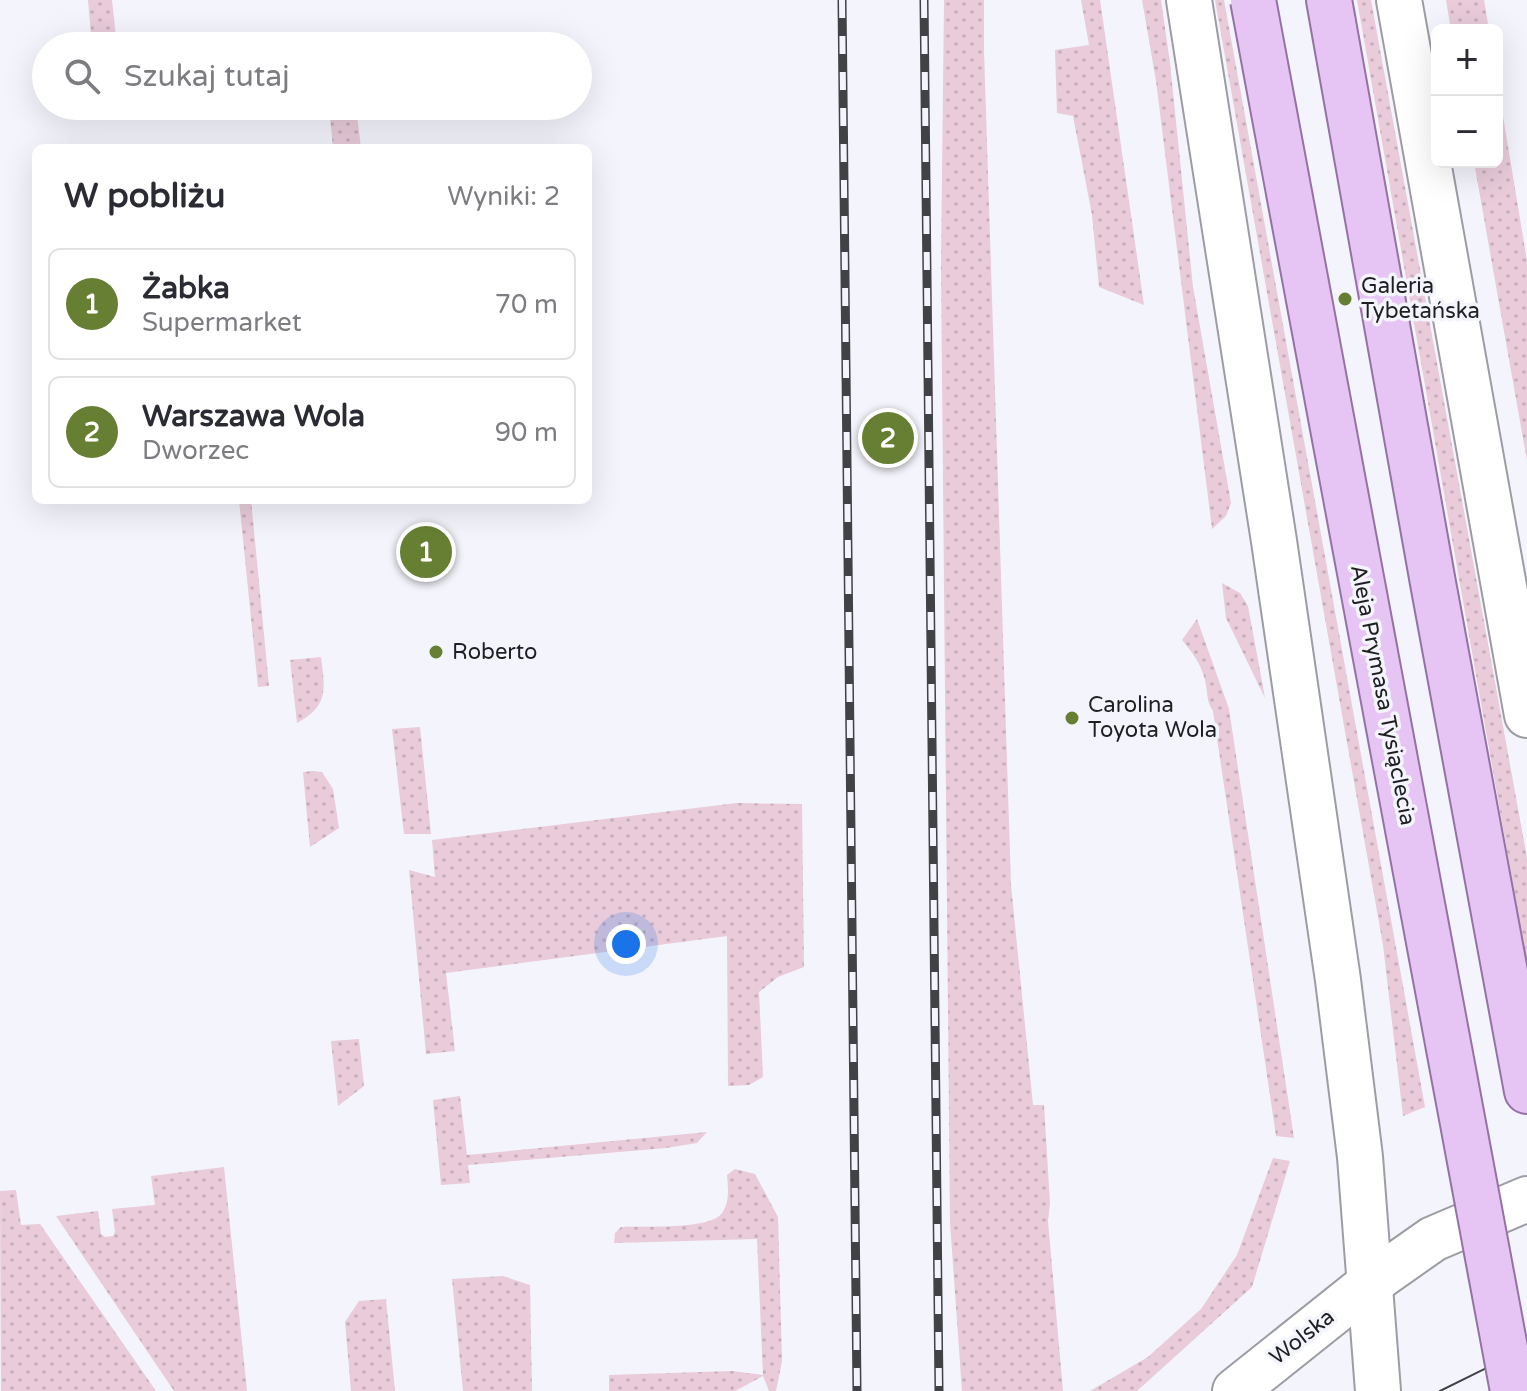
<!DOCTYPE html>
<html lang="pl">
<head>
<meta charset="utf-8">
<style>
  :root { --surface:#fff; --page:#f7f7f7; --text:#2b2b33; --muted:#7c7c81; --line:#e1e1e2; --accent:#667f32 }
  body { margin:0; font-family:"Varela Round",sans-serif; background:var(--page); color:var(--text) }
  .controls { position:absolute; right:24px; top:24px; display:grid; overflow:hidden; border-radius:12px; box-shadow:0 8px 32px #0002 }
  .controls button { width:72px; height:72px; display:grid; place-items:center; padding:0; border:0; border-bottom:2px solid var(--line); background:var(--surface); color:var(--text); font:40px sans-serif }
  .you { position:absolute; left:626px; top:944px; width:28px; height:28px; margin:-20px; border:6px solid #fff; border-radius:50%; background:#1a73e8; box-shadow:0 0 0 12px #1a73e833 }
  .badge { display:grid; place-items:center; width:52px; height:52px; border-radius:50%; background:var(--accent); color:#fff; font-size:26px; font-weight:700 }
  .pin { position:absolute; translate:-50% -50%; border:4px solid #fff; box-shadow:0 2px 8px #0006 }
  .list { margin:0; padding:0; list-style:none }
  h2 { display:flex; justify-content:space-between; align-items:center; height:104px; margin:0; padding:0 32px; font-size:34px }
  h2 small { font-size:26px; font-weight:400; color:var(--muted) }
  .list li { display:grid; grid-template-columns:52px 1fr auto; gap:24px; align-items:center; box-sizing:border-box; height:112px; margin:0 16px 16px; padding:0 16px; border:2px solid var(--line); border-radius:12px }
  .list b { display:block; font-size:30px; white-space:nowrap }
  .list p { margin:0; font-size:26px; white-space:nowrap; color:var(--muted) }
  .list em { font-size:26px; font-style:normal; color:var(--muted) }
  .icon { flex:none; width:44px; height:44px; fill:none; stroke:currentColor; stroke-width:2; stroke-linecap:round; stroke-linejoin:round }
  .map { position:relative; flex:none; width:1527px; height:1391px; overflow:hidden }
  .search { position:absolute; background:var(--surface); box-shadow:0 8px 32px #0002; left:32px; top:32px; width:560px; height:88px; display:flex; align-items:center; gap:20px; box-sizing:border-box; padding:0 28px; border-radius:44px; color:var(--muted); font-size:30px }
  .panel { position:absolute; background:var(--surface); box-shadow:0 8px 32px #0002; left:32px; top:144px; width:560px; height:360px; border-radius:12px }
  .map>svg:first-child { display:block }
  .grass { fill:url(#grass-dots) }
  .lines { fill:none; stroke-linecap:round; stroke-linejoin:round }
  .secondary-casing { stroke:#9c9da4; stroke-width:48 }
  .primary-casing { stroke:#9572a6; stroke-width:48 }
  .secondary { stroke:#fff; stroke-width:44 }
  .primary { stroke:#e6c5f5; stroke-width:44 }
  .tram { stroke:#414245; stroke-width:2 }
  .rail-casing { stroke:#414245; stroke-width:9 }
  .rail { stroke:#f4f4fc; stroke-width:6; stroke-dasharray:18; stroke-linecap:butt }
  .primary-bridge-casing { stroke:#9572a6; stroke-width:48; stroke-linecap:butt }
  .primary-bridge { stroke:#e6c5f5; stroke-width:44 }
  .poi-dot { fill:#667f32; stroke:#f4f4fc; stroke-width:3 }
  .labels { text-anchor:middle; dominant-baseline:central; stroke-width:7; stroke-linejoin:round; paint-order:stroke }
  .poi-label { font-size:22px; fill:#1e1f21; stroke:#f4f4fc; text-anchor:start }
  .street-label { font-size:22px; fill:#1e1f21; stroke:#f4f4fc }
</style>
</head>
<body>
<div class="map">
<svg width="1527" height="1391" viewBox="0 0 1527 1391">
  <defs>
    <pattern id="grass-dots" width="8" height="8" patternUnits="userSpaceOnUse" patternTransform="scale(2)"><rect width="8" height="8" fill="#e9cbda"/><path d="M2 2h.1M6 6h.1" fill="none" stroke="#c7aebb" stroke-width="1.8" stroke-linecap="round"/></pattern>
  </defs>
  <rect width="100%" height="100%" fill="#f4f4fc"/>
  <g class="grass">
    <polygon points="88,0 112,0 117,46 92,46"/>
    <polygon points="944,0 984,0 984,51 1011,885 1033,1105 1044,1105 1050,1203 1048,1221 1063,1391 962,1391 950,1223 941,267"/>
    <polygon points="1081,0 1100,0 1144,305 1099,287 1092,215 1073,116 1057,113 1055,50 1089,45"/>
    <polygon points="1142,0 1161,0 1170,63 1193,287 1231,503 1226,516 1212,529 1156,81"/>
    <polygon points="1215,0 1224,0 1425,1107 1403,1116 1383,945"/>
    <polygon points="1357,0 1371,0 1527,858 1527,964"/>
    <polygon points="1446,0 1484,0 1489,30 1451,30"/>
    <polygon points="1497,80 1527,261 1527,461 1474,162 1497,162"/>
    <polygon points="329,106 356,106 361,148 333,148"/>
    <polygon points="239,500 251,500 269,686 258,687"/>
    <polygon points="1222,583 1240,593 1248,606 1265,698 1226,618"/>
    <path d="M 1197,619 L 1229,709 L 1294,1138 L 1276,1136 L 1213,711 C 1206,701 1208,692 1205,680 C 1201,664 1193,653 1182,640 Z"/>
    <path d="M 321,657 C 325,689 329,706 297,723 L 290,660 Z"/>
    <polygon points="420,727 431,834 404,834 392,729"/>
    <polygon points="313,771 322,772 333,789 339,828 310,847 303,772"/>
    <polygon points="737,803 802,804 804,967 778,977 759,992 763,1077 749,1085 728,1086 727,936 446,973 455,1051 426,1054 409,870 435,877 432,840"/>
    <polygon points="359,1039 364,1086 338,1106 331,1041"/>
    <polygon points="460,1096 467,1155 707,1132 697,1143 666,1148 468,1165 470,1183 441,1185 433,1100"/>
    <polygon points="1273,1158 1290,1161 1252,1287 1137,1391 1090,1391 1148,1357 1201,1309 1237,1255"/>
    <polygon points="224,1167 247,1391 174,1391 56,1216 98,1211 101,1234 105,1237 113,1236 115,1232 112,1209 155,1205 151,1176"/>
    <path d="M 735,1169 L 755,1174 L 778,1217 L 782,1361 L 776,1391 L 769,1391 L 763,1376 L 735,1391 L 609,1391 L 609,1375 L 732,1371 L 763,1375 L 757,1239 L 614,1243 L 615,1233 L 621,1227 C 642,1226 711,1230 722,1213 C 730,1202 728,1188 727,1175 Z"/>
    <polygon points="16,1190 21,1225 40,1224 156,1391 1,1391 0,1191"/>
    <polygon points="503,1276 530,1285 532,1391 463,1391 452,1279"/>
    <polygon points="386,1299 395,1391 351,1391 345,1322 359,1301"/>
  </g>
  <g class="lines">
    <defs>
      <g id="secondary">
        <polyline points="1189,0 1274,541 1338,980 1360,1157 1378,1391"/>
        <polyline points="1399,0 1527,715"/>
        <polyline points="1235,1391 1369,1284 1433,1239 1527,1199"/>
      </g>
      <polyline id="primary" points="1329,0 1433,583 1527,1091"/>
    </defs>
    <use href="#secondary" class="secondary-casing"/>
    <use href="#primary" class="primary-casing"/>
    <use href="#secondary" class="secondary"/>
    <use href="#primary" class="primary"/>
    <g class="tram">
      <polyline points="1440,1391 1527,1348"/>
      <polyline points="1508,1391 1527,1381"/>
    </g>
    <defs>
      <g id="rail">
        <polyline points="842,0 857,1391"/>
        <polyline points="924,0 939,1391"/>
      </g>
    </defs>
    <use href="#rail" class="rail-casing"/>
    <use href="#rail" class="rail"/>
    <defs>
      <polyline id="primary-bridge" points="1253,0 1513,1391"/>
    </defs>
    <use href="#primary-bridge" class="primary-bridge-casing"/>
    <use href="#primary-bridge" class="primary-bridge"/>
  </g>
  <g class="poi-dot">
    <circle cx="1345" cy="299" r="8"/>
    <circle cx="436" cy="652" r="8"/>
    <circle cx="1072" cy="718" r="8"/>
  </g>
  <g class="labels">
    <g class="poi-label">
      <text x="1361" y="286">Galeria<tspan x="1361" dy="25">Tybetańska</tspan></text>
      <text x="452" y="652">Roberto</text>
      <text x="1088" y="705">Carolina<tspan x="1088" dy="25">Toyota Wola</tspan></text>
    </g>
    <g class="street-label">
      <text transform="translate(1383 695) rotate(79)">Aleja Prymasa Tysiąclecia</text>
      <text transform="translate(1302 1337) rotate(-38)">Wolska</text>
    </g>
  </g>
</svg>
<div class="controls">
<button>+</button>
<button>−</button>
</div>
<div class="you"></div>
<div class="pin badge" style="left:426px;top:552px">1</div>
<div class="pin badge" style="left:888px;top:438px">2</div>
<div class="search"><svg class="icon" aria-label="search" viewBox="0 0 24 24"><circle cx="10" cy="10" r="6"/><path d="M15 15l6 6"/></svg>Szukaj tutaj</div>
<section class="panel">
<h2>W pobliżu<small>Wyniki: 2</small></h2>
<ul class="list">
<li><span class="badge">1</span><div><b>Żabka</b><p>Supermarket</p></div><em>70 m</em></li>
<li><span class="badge">2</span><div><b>Warszawa Wola</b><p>Dworzec</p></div><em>90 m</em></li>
</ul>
</section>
</div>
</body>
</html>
